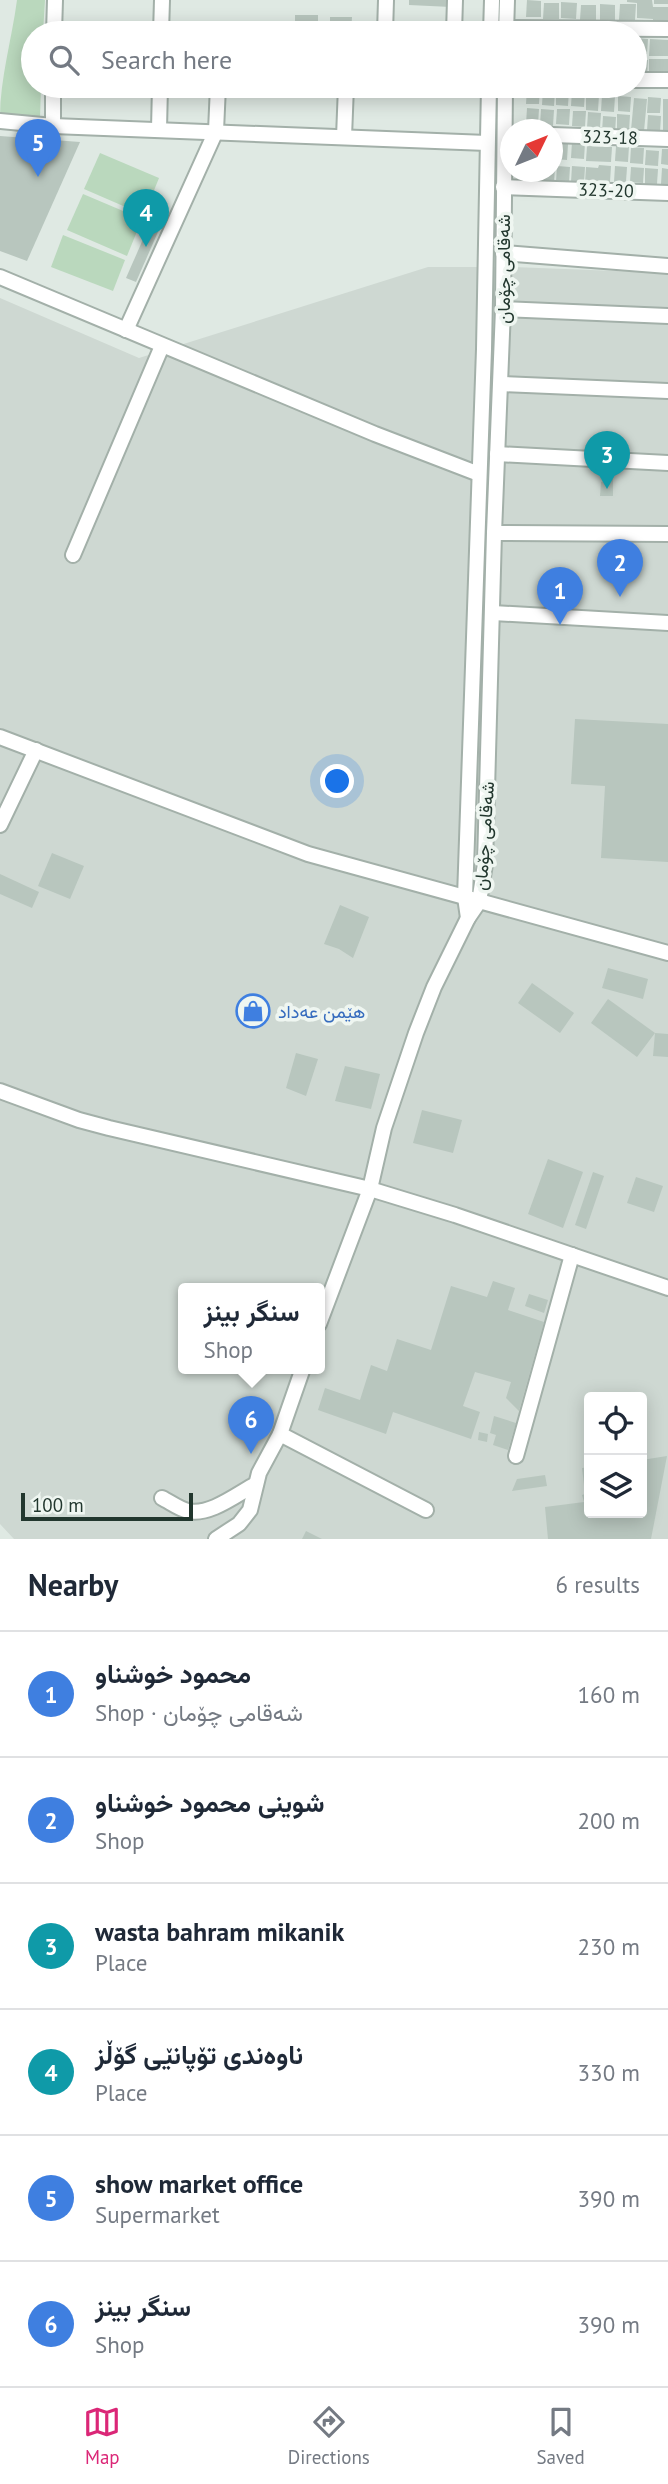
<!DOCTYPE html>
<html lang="en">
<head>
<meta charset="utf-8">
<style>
  :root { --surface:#fff; --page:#f6f6f7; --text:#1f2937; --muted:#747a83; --line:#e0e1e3; --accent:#db2777 }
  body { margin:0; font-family:"PT Sans",Vazirmatn,sans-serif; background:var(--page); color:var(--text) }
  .controls { position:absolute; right:21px; bottom:21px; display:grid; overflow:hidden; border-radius:7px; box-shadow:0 4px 18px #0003 }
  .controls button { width:63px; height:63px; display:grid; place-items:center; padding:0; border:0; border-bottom:2px solid var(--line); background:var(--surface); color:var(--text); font:35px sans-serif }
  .compass { position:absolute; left:500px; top:119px; width:63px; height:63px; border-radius:50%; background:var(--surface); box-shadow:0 4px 18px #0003; rotate:47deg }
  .scale { position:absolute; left:21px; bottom:18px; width:172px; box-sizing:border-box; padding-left:7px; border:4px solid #22372e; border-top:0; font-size:19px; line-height:24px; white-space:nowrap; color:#22372e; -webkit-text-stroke:5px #eff6f1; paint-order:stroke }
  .you { position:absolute; left:338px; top:782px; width:24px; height:24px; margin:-18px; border:5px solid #fff; border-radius:50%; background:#1a73e8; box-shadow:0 0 0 10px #1a73e833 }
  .badge { display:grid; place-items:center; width:46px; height:46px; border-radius:50%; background:var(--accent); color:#fff; font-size:23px; font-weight:700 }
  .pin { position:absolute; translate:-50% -58px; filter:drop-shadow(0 2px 4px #0008) }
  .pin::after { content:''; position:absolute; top:37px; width:24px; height:21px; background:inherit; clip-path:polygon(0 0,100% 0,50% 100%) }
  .popup { position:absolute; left:178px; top:1283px; width:147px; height:91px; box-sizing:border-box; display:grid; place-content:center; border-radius:7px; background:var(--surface); filter:drop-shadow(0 2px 5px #0005); font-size:23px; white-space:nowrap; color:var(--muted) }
  .popup b { font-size:26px; color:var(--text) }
  .popup::after { content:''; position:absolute; left:50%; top:100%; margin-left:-14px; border:14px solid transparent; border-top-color:var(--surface) }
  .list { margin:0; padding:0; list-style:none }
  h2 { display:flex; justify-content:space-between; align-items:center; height:91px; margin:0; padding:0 28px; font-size:30px }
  h2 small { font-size:23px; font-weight:400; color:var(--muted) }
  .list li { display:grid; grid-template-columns:46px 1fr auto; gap:21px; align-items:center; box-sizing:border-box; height:126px; padding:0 28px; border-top:2px solid var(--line) }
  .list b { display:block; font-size:26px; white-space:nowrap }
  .list p { margin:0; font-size:23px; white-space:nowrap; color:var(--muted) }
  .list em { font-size:23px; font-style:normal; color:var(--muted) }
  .icon { flex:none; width:38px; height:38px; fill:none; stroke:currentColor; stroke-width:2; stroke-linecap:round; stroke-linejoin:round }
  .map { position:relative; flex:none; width:668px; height:1539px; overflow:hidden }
  .search { position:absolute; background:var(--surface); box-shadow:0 4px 18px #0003; left:21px; right:21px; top:21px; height:77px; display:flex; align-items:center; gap:18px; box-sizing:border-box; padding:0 24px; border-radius:38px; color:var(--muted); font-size:26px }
  .sheet { height:847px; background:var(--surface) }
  nav { display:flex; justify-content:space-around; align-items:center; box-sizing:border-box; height:98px; border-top:2px solid var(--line); background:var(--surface); font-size:19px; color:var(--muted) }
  nav a { display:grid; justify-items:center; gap:4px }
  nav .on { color:var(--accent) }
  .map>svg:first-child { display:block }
  .built { fill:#ced8d2; fill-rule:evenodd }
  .green { fill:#bad8bd }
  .building { fill:#b8c6be }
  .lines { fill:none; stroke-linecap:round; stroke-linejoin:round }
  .minor-casing { stroke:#a3b0a9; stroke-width:18 }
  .minor { stroke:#fff; stroke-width:14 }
  .labels { text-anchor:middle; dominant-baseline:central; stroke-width:7; stroke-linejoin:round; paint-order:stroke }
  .street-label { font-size:18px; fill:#22372e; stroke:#eff6f1 }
  .shop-label { font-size:18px; fill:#366cbe; stroke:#eff6f1; text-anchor:start }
</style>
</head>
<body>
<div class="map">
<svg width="668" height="1539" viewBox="0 0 668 1539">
  <rect width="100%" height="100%" fill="#dfe9e3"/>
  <path class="built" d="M 428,267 L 513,267 L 668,273 L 668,1539 L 14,1539 L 0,1524 L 0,298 L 139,358 ZM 183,1288 L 319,1288 L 319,1368 L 183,1368 ZM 589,1397 L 642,1397 L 642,1513 L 589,1513 Z"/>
  <g class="green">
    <path d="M 17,0 L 45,0 L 43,33 L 33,33 L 33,86 L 41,86 L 40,118 L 0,117 C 0,79 12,38 17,0 Z"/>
    <polygon points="100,153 159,178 144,215 84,189"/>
    <polygon points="83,194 142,219 127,256 67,230"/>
    <polygon points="63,235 125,260 113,291 51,267"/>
  </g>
  <g class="building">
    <polygon points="409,0 451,0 451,7 409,5"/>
    <polygon points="527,0 541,1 541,17 526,17"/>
    <polygon points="627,0 652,0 653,7 668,7 668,23 653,23 653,19 637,18 637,3 627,2"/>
    <rect x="654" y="0" width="14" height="4"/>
    <polygon points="561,2 577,3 576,19 561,18"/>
    <polygon points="544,3 559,3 559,19 543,19"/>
    <polygon points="600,4 615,5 615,21 600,20"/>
    <polygon points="620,4 636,4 635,20 619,20"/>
    <polygon points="581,5 596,5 596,21 580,20"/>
    <rect x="295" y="15" width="23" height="18"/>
    <polygon points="330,17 352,17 351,33 330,33"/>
    <polygon points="635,38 648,39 647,54 635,54"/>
    <polygon points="650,39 668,40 668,56 649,56"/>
    <polygon points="635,59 648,60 647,76 635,75"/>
    <rect x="649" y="59" width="19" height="16"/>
    <polygon points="527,88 540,89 539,104 526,104"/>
    <polygon points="543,90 555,90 554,106 542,105"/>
    <polygon points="556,90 569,90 568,106 556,105"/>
    <polygon points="572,90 585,91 584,107 571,106"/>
    <polygon points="586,94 599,95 598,111 586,110"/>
    <polygon points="602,95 615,96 614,112 601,111"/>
    <polygon points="618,96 631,97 630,112 618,111"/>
    <polygon points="648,97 661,98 660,113 647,113"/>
    <polygon points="634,98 647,99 644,131 631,130"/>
    <polygon points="663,99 668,99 668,132 663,131"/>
    <polygon points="527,108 539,109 538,125 526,124"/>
    <polygon points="541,109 554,110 553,126 540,125"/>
    <polygon points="557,109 570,109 569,125 556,124"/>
    <polygon points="573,111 586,111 585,127 572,126"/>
    <polygon points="588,112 601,113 600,128 587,128"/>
    <polygon points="617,114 630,115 629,131 617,130"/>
    <polygon points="648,115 661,116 660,132 647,131"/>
    <polygon points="603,116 616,117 615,133 602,132"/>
    <polygon points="0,136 80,142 27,261 0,251"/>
    <polygon points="572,142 585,143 584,159 571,158"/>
    <polygon points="555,143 568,144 567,160 554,159"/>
    <polygon points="587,146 612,147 611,162 586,161"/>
    <polygon points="616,146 629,146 628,162 615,161"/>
    <polygon points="631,147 644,148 643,164 630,163"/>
    <polygon points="662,149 668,149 668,165 661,164"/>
    <polygon points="646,150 659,151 658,166 645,165"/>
    <polygon points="599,165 611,166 610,182 585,183 586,167 598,168"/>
    <polygon points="557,166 570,167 569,183 556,182"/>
    <polygon points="572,166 585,167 584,183 571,182"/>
    <polygon points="615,166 627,167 626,182 614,182"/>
    <polygon points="552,167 555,167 554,183 542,182 542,172 552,172"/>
    <polygon points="631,167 644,168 643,183 630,182"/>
    <polygon points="645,168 658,169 657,184 645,184"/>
    <polygon points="662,168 668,169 668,185 661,184"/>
    <polygon points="525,172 538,172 537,184 524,183"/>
    <polygon points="155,212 165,216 136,282 126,278"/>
    <polygon points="613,479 613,496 600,496 601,482"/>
    <polygon points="575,719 668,724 668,862 601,858 605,786 571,784"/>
    <polygon points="52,853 84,866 70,899 38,886"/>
    <polygon points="0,874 39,892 32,908 0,894"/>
    <polygon points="340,905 369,917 353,958 339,949 324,944"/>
    <polygon points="608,968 648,979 643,999 602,988"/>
    <polygon points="532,983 574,1013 560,1033 518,1003"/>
    <polygon points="608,999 655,1033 637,1057 591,1023"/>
    <polygon points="655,1033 668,1034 668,1057 653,1056"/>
    <polygon points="296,1053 318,1059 306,1096 286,1088"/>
    <polygon points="345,1066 380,1074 371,1109 335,1101"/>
    <polygon points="422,1110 462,1120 453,1153 413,1143"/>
    <polygon points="548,1159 583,1172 563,1228 528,1214"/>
    <polygon points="593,1172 604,1176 586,1229 575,1225"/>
    <polygon points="636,1177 663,1186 654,1212 627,1203"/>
    <polygon points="493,1281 515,1288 508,1310 544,1322 519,1411 506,1398 511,1382 475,1372 463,1406 480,1412 471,1439 393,1412 386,1434 318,1410 325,1388 360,1400 371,1365 387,1371 397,1339 431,1350 451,1286 487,1297"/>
    <polygon points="529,1294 548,1300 544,1313 525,1306"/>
    <polygon points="494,1416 516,1423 508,1450 493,1445 496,1435 490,1433"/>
    <polygon points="479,1432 488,1434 487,1442 478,1440"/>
    <polygon points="667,1456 651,1539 548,1539 545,1507 584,1502 582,1495 585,1494 582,1468 589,1467 589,1513 642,1513 642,1460"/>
    <polygon points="545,1475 547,1486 512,1491 517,1479"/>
    <polygon points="306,1531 322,1539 302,1539"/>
  </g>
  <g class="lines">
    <defs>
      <g id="minor">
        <polyline points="506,28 668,29"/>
        <polyline points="54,33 55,0"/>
        <polyline points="161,33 162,0"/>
        <polyline points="385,33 386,0"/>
        <polyline points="454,33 455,0"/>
        <polyline points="491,33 492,0"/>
        <polyline points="506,33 507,0"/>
        <polyline points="635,80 668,80"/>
        <polyline points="0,121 53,126 487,143"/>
        <polyline points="53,126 53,86"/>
        <polyline points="159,129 160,86"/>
        <polyline points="552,135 668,139"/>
        <polyline points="344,137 346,86"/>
        <polyline points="503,187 668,193"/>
        <polyline points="503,253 668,266"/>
        <polyline points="0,277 375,434 479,474"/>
        <polyline points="503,309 668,316"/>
        <polyline points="126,330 216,131 218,86"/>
        <polyline points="501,384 668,391"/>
        <polyline points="497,454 668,463"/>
        <polyline points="494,533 668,534"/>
        <polyline points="73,555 162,346"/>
        <polyline points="493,613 668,623"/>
        <polyline points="0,737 308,854 668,953"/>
        <polyline points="0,825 36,750"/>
        <polyline points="468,918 465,897 484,349 489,86"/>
        <polyline points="0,1091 79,1120 109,1128 370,1189 455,1215 668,1288"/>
        <polyline points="319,1324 370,1189 384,1128 416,1033 434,987 468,918 479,902 485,864 494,533 503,309 505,86"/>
        <polyline points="280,1434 426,1510"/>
        <polyline points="516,1456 572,1255"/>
        <path d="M 162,1498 C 170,1502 179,1509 188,1511 C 210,1516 237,1494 256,1484"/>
        <polyline points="216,1539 239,1524 250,1510 259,1473 280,1434 303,1368"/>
      </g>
    </defs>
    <use href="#minor" class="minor-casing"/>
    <use href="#minor" class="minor"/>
  </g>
  <defs>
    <symbol id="shop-ring" viewBox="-11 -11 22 22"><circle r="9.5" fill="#eff6f1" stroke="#3f7fe0" stroke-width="1.5"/><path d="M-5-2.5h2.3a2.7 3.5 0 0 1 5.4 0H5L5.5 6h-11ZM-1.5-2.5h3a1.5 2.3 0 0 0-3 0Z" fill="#3f7fe0"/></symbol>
  </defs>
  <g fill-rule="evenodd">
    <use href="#shop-ring" x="234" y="992" width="38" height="38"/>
  </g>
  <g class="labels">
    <g class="street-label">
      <text transform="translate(610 137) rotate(2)">323-18</text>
      <text transform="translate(606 190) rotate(2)">323-20</text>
      <text transform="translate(503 269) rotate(-90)">شەقامی چۆمان</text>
      <text transform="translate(484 836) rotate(-86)">شەقامی چۆمان</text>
    </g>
    <g class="shop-label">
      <text x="278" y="1011">هێمن عەداد</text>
    </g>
  </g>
</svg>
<div class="controls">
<button><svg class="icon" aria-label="locate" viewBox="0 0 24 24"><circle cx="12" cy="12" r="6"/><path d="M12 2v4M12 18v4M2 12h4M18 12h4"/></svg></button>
<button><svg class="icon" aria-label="layers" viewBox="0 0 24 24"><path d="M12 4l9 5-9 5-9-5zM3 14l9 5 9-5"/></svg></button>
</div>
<svg class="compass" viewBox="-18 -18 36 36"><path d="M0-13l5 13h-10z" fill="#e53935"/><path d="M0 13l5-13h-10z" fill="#747a83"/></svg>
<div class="scale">100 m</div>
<div class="you"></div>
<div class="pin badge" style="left:560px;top:625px;background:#3f7fe0">1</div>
<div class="pin badge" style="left:620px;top:597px;background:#3f7fe0">2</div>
<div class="pin badge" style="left:607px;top:489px;background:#0f9aa8">3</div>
<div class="pin badge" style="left:146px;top:247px;background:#0f9aa8">4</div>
<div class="pin badge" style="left:38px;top:177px;background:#3f7fe0">5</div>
<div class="pin badge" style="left:251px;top:1454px;background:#3f7fe0">6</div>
<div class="popup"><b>سنگر بينز</b>Shop</div>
<div class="search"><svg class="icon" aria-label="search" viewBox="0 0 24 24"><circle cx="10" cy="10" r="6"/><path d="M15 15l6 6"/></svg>Search here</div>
</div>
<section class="sheet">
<h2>Nearby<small>6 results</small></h2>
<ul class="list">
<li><span class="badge" style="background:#3f7fe0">1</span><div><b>محمود خوشناو</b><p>Shop · شەقامی چۆمان</p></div><em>160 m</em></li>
<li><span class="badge" style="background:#3f7fe0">2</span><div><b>شوينى محمود خوشناو</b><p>Shop</p></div><em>200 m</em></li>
<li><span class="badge" style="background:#0f9aa8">3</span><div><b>wasta bahram mikanik</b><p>Place</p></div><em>230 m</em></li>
<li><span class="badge" style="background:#0f9aa8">4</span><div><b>ناوەندی تۆپانێی گۆڵز</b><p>Place</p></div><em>330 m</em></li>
<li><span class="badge" style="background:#3f7fe0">5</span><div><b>show market office</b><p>Supermarket</p></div><em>390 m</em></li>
<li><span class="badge" style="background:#3f7fe0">6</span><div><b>سنگر بينز</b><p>Shop</p></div><em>390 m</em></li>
</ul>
</section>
<nav>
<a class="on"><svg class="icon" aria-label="map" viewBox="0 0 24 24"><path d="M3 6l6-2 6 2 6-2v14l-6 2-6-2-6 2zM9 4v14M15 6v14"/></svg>Map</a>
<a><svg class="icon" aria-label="directions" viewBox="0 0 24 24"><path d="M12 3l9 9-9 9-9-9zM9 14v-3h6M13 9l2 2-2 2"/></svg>Directions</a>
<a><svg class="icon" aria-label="saved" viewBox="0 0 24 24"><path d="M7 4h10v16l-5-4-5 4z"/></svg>Saved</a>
</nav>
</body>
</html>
